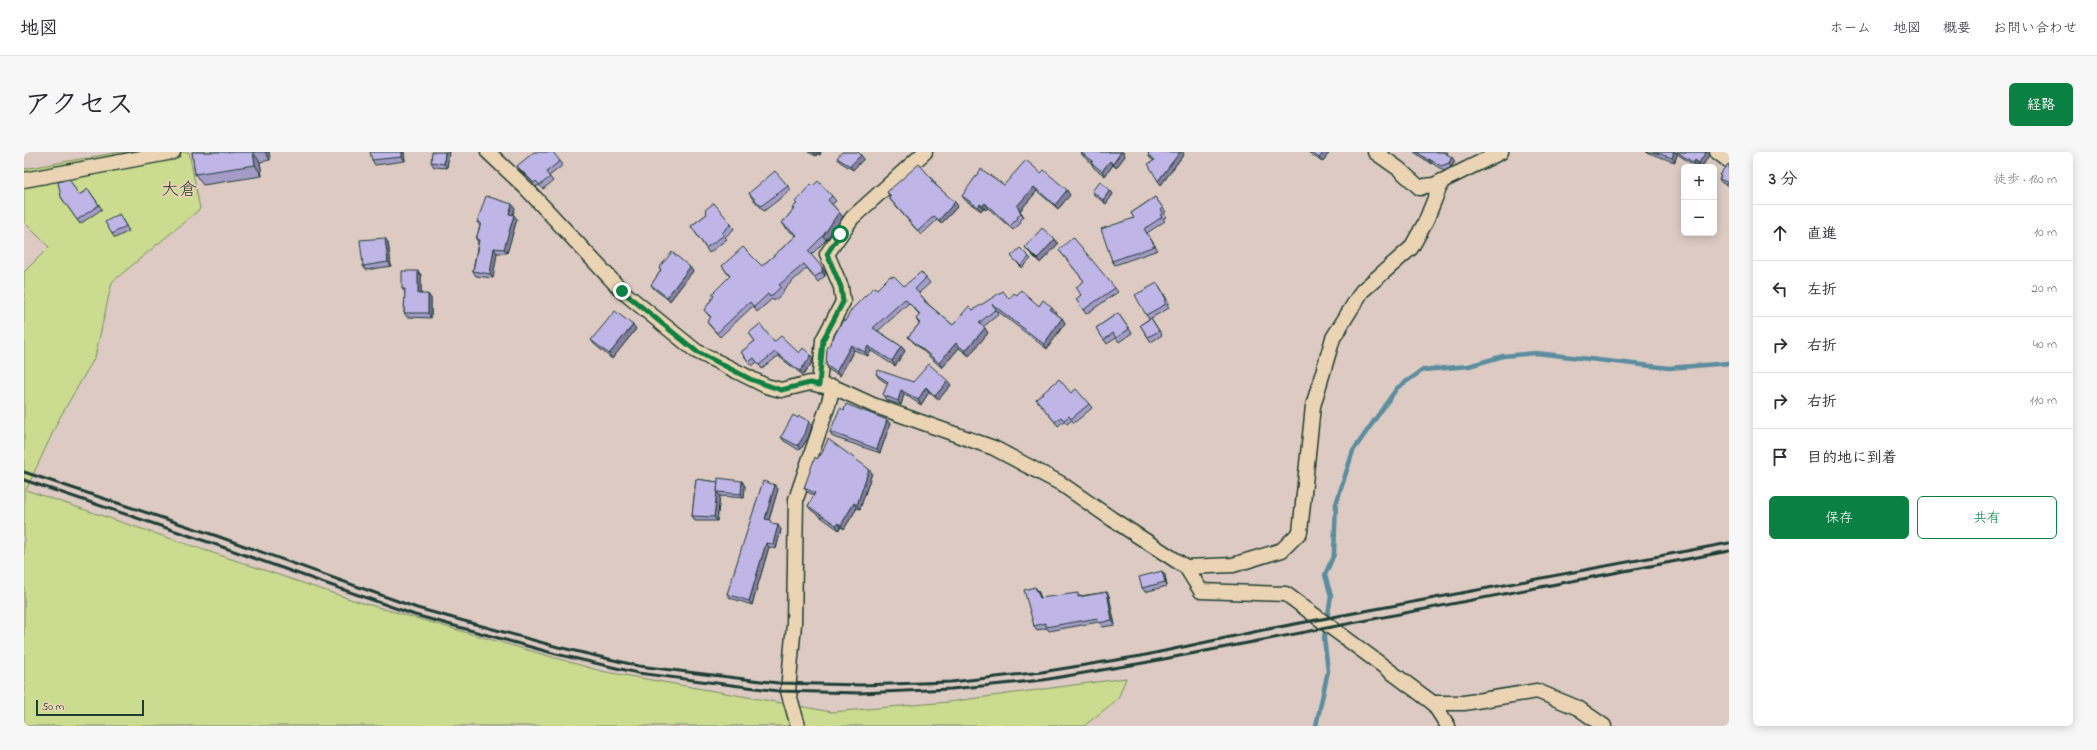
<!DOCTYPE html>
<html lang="ja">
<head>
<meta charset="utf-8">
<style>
  :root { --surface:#fff; --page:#f7f7f7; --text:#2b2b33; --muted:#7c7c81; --line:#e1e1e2; --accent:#0b8043 }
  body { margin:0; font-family:"Indie Flower","Klee One",sans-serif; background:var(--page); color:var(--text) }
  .controls { position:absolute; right:12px; top:12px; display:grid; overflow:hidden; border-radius:6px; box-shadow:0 2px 10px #0003 }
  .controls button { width:36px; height:36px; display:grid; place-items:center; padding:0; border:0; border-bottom:1px solid var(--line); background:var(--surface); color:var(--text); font:20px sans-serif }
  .scale { position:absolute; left:12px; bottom:10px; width:108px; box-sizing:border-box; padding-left:4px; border:2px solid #1f3d34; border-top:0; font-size:11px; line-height:14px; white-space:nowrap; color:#1f3d34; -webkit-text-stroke:3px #ead4b3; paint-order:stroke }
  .stop { position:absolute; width:12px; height:12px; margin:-9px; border:3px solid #0b8043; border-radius:50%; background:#fff }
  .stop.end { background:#0b8043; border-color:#fff; box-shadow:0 1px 4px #0008 }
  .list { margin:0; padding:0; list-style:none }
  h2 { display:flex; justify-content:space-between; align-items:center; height:52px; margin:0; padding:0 16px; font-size:17px }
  h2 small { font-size:13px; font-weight:400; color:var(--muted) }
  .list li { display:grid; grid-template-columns:26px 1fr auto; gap:12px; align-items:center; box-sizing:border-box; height:56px; padding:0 16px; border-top:1px solid var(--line) }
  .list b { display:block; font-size:15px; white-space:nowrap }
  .list em { font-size:13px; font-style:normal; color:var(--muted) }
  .actions { display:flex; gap:8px; padding:12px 16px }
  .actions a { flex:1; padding:9px 0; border:1px solid var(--accent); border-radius:6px; text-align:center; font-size:14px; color:var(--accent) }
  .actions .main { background:var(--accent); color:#fff }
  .icon { flex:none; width:22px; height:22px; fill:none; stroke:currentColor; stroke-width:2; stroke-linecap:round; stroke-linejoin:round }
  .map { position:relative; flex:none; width:1705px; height:574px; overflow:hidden; border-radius:6px }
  header { display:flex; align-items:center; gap:24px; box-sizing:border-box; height:56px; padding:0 20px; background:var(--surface); border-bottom:1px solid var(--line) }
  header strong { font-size:19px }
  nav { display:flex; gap:22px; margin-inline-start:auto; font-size:14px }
  .intro { display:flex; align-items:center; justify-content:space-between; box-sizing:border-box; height:96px; padding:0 24px }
  h1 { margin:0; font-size:28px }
  .button { padding:10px 18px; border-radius:6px; background:var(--accent); color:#fff; font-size:14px; font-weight:700 }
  main { display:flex; gap:24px; padding:0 24px }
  aside { flex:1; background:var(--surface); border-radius:6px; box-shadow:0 2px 10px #0003 }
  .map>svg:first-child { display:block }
  .green { fill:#cbdb8f; stroke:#758c62 }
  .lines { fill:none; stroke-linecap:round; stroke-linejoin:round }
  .stream { stroke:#5c8d9e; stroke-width:4.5 }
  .minor-casing { stroke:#1f3d34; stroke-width:17 }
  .minor { stroke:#ead4b3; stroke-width:14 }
  .rail { stroke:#1f3d34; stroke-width:3 }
  .wall { fill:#a49cc7; stroke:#1f3d34 }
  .shaded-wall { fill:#867fa2; stroke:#1f3d34 }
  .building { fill:#bfb5e7; stroke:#1f3d34 }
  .route { stroke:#0b8043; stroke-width:5 }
  .labels { text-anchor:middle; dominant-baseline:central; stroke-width:3.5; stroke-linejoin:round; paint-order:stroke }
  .quarter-label { font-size:18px; fill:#1f3d34; stroke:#ead4b3 }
</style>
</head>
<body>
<header>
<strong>地図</strong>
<nav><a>ホーム</a><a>地図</a><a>概要</a><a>お問い合わせ</a></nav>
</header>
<div class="intro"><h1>アクセス</h1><a class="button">経路</a></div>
<main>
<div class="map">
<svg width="1705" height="574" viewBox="0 0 1705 574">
  <rect width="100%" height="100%" fill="#ddcbc3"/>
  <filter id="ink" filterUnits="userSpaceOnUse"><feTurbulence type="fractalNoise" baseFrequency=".025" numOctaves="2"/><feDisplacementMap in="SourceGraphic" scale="8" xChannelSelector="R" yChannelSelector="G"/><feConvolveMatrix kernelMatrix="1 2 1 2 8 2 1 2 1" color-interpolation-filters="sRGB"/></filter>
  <g filter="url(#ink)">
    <polygon class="green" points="96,0 165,0 176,57 88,130 71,205 35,267 2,338 332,449 577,519 808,560 924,550 1102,526 1094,547 1060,574 0,574 0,120 25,95 0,70 0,17"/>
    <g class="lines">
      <polyline class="stream" points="1292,574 1304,519 1300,486 1307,444 1301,423 1310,402 1312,352 1329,299 1373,236 1399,218 1445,214 1479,204 1512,201 1645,216 1705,211"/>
      <defs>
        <g id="minor">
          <polyline points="464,0 501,35 598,139 672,199 742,234 757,238 786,231 814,237 849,253 970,296 1036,331 1088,367 1162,415 1177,439 1262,442 1409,551 1424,574"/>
          <polyline points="1351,0 1375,17 1396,36 1401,34 1410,33 1477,0"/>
          <polyline points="1693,0 1705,9"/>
          <polyline points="0,28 149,0"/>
          <polyline points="795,233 799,188 819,150 817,135 803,102 828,66 901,0"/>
          <polyline points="1162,415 1209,413 1258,398 1276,380 1289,254 1309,186 1338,139 1387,96 1401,71 1418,29"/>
          <polyline points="1409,551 1440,551 1513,539 1554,556 1580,574"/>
          <polyline points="774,574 764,539 770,472 772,347 804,253 809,235"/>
        </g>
      </defs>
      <use href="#minor" class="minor-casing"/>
      <use href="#minor" class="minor"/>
      <g class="rail">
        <polyline points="0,320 193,384 393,456 534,495 615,514 754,531 836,533 927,530 1018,520 1117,504 1239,478 1705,391"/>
        <polyline points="0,328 190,392 391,463 532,502 614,521 754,539 836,541 927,537 1019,528 1119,511 1705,399"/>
      </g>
    </g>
    <g class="wall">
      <polygon points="168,0 245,0 246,8 236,10 238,24 179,33 171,22"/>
      <polygon points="380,0 381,9 351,13 348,8"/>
      <polygon points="425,0 423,16 410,15 407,10"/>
      <polygon points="784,0 797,0 796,3 793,2 792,4"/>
      <polygon points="1058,0 1099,0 1099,1 1101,4 1092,16 1089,13 1081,24 1070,16 1067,11 1068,11 1060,5 1057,1"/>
      <polygon points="1284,0 1306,0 1298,10"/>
      <polygon points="1390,0 1424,0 1423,2 1431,10 1427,15 1420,19 1408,11 1407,12"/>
      <polygon points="1622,0 1686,0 1685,3 1678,15 1674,12 1673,15 1653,2 1651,10 1647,9"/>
      <polygon points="1160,2 1137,33 1130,9 1126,6 1124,3"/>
      <polygon points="813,6 840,7 829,18 816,10"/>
      <polygon points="536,9 539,13 525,24 529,29 519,37 515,33 512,35 496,18 493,14"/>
      <polygon points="1705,12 1705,34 1698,31 1695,27 1697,25 1695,23"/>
      <polygon points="1017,21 1046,43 1034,57 1013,39 996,59 1000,65 996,69 997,71 989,78 964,56 962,58 959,56 957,59 941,48 938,44 980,33"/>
      <polygon points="909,28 912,32 911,32 934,54 917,72 913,68 897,83 868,50 865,46 866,45 863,40"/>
      <polygon points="764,34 767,38 740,59 728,46 725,41"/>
      <polygon points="789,34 808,44 812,49 808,52 819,65 802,88 787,103 801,120 801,124 794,130 783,116 759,138 760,140 750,149 748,147 733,160 729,154 696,185 686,174 683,170 687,166 680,158 690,145 688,142 706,125 698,114 738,114 772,84 762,76 758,71 769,58 768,56 773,52"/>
      <polygon points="64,37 78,57 56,72 37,45 55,43"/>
      <polygon points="1086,38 1089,42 1082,52 1070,43 1068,39"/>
      <polygon points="1131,45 1142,60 1140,62 1142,65 1139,67 1141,69 1123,81 1134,98 1091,113 1088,109 1110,66 1107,61"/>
      <polygon points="491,56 489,63 493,67 483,101 473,101 469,126 452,124 449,119 454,90 452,87 456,74 453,70"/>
      <polygon points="95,62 105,79 91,86 88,82"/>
      <polygon points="683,62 707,72 710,77 701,85 703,87 685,101 667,74"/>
      <polygon points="1031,87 1034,92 1016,111 1004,99 1001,95"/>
      <polygon points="364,90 367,114 342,118 339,114"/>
      <polygon points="1035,98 1091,136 1094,140 1062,162 1052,147 1057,143 1060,129"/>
      <polygon points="987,104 1005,105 1007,107 998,116"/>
      <polygon points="635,116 669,119 646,149 630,137 627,133 637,119"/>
      <polygon points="394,119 397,123 397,142 407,146 407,166 383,165 380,161 381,140 378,137"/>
      <polygon points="902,126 906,131 895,141 901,148 905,153 929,173 949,158 985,147 993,143 1015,154 1028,155 1032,159 1031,161 1038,166 1041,171 1023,197 972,158 975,162 959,175 964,181 945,204 935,196 918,216 888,189 884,185 895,172 892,167 896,163 885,151 854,179 877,194 881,199 871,214 847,199 844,204 830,198 816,224 805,218 802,213 821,169 853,137 880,134"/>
      <polygon points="1136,135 1145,151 1143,152 1145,156 1127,166 1138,183 1127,190 1116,173 1125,167 1122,163"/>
      <polygon points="1094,161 1108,181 1095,190 1092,186 1083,192 1072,176"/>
      <polygon points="609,173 612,177 588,207 570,192 567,188"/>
      <polygon points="725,181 750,190 775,201 786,202 789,206 788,211 779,223 754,204 738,217 733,210 728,214 717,200 731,189"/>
      <polygon points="852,222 889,230 927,233 914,248 905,240 897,253 880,242 877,253 862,248 859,243 864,232 855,226"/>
      <polygon points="1047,241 1065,252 1068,256 1050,271 1048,268 1043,272 1040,269 1034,274 1012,247"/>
      <polygon points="820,258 863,268 866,272 856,301 809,285 806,280"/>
      <polygon points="774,266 785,269 788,274 784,286 777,297 775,298 760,289 757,285"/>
      <polygon points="793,307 848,321 836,357 833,356 820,377 817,375 815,378 787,358 784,354 790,343 783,340 780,336"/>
      <polygon points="672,327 721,334 720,346 696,344 693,369 671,369 668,364"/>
      <polygon points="754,337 745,368 749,372 754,373 757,378 752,397 745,395 728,453 706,446 703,442"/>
      <polygon points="1141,423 1143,434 1121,440 1118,436"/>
      <polygon points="1011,435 1014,439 1017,446 1056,444 1083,440 1085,444 1091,473 1078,475 1075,470 1025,479 1023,476 1013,478 1010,474"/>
    </g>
    <g class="shaded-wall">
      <polygon points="229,0 236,10 238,24 231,13"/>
      <polygon points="241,0 245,0 246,8"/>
      <polygon points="378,0 380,0 381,9 378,5"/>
      <polygon points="421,0 425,0 423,16 420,12"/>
      <polygon points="789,0 792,0 793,2 792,4"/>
      <polygon points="794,0 797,0 796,3"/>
      <polygon points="1097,0 1099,0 1099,1 1101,4 1092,16 1089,12"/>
      <polygon points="1156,0 1159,0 1160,2 1137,33 1134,29"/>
      <polygon points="1300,0 1306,0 1298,10 1295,6"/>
      <polygon points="1650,0 1651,0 1653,2 1651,10 1648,6"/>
      <polygon points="1682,0 1686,0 1685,3 1678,15 1675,11"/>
      <polygon points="837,3 840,7 829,18 826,14"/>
      <polygon points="1428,5 1431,10 1427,15 1425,11"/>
      <polygon points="1405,7 1408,11 1407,12 1404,8"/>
      <polygon points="1671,8 1674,12 1673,15 1670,11"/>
      <polygon points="1086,9 1089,13 1081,24 1078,19"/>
      <polygon points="1010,35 1013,39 996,59 1000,65 993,54"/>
      <polygon points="1043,38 1046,43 1034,57 1031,53"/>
      <polygon points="1086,38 1089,42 1082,52 1079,48"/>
      <polygon points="931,50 934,54 917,72 915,68"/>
      <polygon points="961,51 964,56 962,58 959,54"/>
      <polygon points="488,52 491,56 488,66 485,62"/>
      <polygon points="956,52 959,56 957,59 954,55"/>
      <polygon points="815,60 819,65 802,88 799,84"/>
      <polygon points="490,63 493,67 483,101 480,97"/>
      <polygon points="361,86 364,90 367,114 364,110"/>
      <polygon points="1031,87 1034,92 1016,111 1013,107"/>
      <polygon points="470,96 473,101 469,126 466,122"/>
      <polygon points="666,115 669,119 646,149 643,145"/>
      <polygon points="798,115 801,120 801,124 798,120"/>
      <polygon points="394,119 397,123 397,146 394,142"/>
      <polygon points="404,142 407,146 407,166 404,161"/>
      <polygon points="1028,155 1032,159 1029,163 1026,158"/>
      <polygon points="1038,166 1041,171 1023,197 1020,192"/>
      <polygon points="609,173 612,177 588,207 585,202"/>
      <polygon points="961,176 964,181 945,204 941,199"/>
      <polygon points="932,191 935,196 918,216 915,211"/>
      <polygon points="827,193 830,198 816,224 812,220"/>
      <polygon points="844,194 847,199 844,204 841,200"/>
      <polygon points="877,194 881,199 871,214 868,209"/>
      <polygon points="786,202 789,206 788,211 779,223 776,219"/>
      <polygon points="924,229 927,233 914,248 911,244"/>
      <polygon points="902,235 905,240 897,253 894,248"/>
      <polygon points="877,238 880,242 877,253 874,249"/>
      <polygon points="863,268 866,272 856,301 853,297"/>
      <polygon points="785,269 788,274 784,286 777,297 774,293"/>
      <polygon points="845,317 848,321 836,357 833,353"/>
      <polygon points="718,329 721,334 720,346 717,342"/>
      <polygon points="694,330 693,340 696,344 693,369 690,365"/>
      <polygon points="751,333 754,337 744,371 741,367"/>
      <polygon points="830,351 833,356 820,377 817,373"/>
      <polygon points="814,371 817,375 815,378 812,373"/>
      <polygon points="754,373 757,378 752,397 749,392"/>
      <polygon points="742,391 745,395 728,453 725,449"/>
      <polygon points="1138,419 1141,423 1143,434 1141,430"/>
      <polygon points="1011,435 1014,439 1019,450 1016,446"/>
      <polygon points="1083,440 1085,444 1091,473 1088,468"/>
    </g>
    <g class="building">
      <polygon points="168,0 229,0 231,13 171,22"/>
      <polygon points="346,0 378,0 378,5 348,8"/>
      <polygon points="408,0 421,0 420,12 407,10"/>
      <polygon points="510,0 529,0 536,9 522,20 526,25 516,33 512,29 510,31 493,14"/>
      <polygon points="818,0 834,0 837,3 826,14 813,6"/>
      <polygon points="1058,0 1097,0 1089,12 1086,9 1078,19 1067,11 1069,9 1057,1"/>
      <polygon points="1125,0 1156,0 1134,29 1124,12 1131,8 1124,3"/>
      <polygon points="1287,0 1300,0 1295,6"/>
      <polygon points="1393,0 1419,0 1428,5 1425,11 1417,14 1405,7 1404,8"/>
      <polygon points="1629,0 1650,0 1648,6 1645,5"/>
      <polygon points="1653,0 1682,0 1675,11 1671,8 1670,11"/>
      <polygon points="1002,8 1017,21 1020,18 1043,38 1031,53 1010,35 993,54 997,61 993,65 994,66 986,74 961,51 959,54 956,52 954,55 938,44 957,17 980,33"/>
      <polygon points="895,12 909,28 907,29 931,50 915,68 910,64 894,79 865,46 867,44 863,40"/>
      <polygon points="1705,12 1705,31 1695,27 1697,24 1695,23 1703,13"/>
      <polygon points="751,19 764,34 737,54 725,41"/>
      <polygon points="45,27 55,43 64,37 75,53 53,68 37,45 34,30"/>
      <polygon points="794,29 808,44 804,48 815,60 799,84 784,99 798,115 798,120 791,125 780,112 755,133 757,135 746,145 744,142 730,155 726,150 693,181 683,170 687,165 680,158 690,144 688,142 706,124 698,114 719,95 738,114 773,83 758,71 770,57 768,56 773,52 771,50 787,32 789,34"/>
      <polygon points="1076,29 1086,38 1079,48 1068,39"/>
      <polygon points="462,44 488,52 485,62 490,63 480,97 470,96 466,122 449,119 455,88 452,87 457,71 453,70"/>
      <polygon points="1131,45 1139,56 1137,57 1139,61 1136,63 1138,65 1120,77 1131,94 1088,109 1077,77 1110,66 1107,61"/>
      <polygon points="690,51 707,72 698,81 700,83 682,96 667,74 683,62 681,58"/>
      <polygon points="95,62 102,74 88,82 81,70"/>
      <polygon points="1018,76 1031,87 1013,107 1001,95"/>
      <polygon points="1049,85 1091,136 1059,158 1052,147 1057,143 1052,135 1060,129 1035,98"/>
      <polygon points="361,86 364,110 339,114 336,88"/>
      <polygon points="996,96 1005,105 997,114 987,104"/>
      <polygon points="648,100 666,115 643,145 627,133 637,118 635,116"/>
      <polygon points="378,119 394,119 394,142 404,142 404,161 380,161 381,137 378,137"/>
      <polygon points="897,120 902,126 891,137 901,148 900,149 929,173 945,154 949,158 979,139 985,147 990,141 993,143 997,138 1015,154 1019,148 1028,155 1026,158 1038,166 1020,192 968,152 972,157 955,171 961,176 941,199 932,191 915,211 884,185 896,171 892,167 896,162 881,147 849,176 877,194 868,209 844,194 841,200 827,193 812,220 802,213 803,197 819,168 821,169 828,157 850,135 853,137 866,124 868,125 870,124 880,134"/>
      <polygon points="1133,131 1142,147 1140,148 1142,152 1122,163 1111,143"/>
      <polygon points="591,159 609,173 585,202 567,188"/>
      <polygon points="1094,161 1105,177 1092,186 1089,181 1080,188 1072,176"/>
      <polygon points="1127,166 1135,179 1124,185 1116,173"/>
      <polygon points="736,172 750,190 757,184 775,201 779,196 786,202 785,207 776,219 751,200 735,213 730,206 725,210 717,200 731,189 725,181"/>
      <polygon points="905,212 924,229 911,244 902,235 894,248 877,238 874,249 859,243 864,230 852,222 854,218 889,230"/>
      <polygon points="1035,227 1047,241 1052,237 1065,252 1047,267 1045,264 1040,268 1037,265 1031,270 1012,247"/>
      <polygon points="822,252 863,268 853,297 806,280 816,256 820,258"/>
      <polygon points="769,263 774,266 775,264 785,269 781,282 774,293 772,293 757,285"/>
      <polygon points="804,287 845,317 833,353 830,351 817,373 814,371 812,373 784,354 791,341 780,336 791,305 793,307 796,303 797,303"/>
      <polygon points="694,326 718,329 717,342 693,340"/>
      <polygon points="672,327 694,330 690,365 668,364"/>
      <polygon points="739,329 751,333 741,367 746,368 748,372 754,373 749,392 742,391 725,449 703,442"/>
      <polygon points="1138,419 1141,430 1118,436 1115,425"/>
      <polygon points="1011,435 1016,446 1054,441 1054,445 1083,440 1088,468 1075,471 1074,466 1022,475 1022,471 1010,474 1000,438"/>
    </g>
  </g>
  <g class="lines" filter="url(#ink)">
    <polyline class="route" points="598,139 672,199 726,227 757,238 786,231 795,233 799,188 819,150 817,135 803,102 816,82"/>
  </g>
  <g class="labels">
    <g class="quarter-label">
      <text x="155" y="39">大倉</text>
    </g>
  </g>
</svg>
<div class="controls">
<button>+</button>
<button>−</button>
</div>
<div class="scale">50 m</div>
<div class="stop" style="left:816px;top:82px"></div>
<div class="stop end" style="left:598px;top:139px"></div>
</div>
<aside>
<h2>3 分<small>徒歩 · 180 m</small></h2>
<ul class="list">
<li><svg class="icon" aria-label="ahead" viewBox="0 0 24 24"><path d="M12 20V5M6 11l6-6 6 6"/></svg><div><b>直進</b></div><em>10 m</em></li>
<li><svg class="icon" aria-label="left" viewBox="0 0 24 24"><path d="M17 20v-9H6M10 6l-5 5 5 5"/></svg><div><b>左折</b></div><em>20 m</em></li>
<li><svg class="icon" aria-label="right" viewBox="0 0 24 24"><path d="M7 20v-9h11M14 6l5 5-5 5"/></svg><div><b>右折</b></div><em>40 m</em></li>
<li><svg class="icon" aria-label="right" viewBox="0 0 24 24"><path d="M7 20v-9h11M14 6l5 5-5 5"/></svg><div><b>右折</b></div><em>110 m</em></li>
<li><svg class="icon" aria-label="arrive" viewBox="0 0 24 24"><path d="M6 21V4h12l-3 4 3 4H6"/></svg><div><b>目的地に到着</b></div></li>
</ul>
<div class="actions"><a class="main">保存</a><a>共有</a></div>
</aside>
</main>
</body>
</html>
